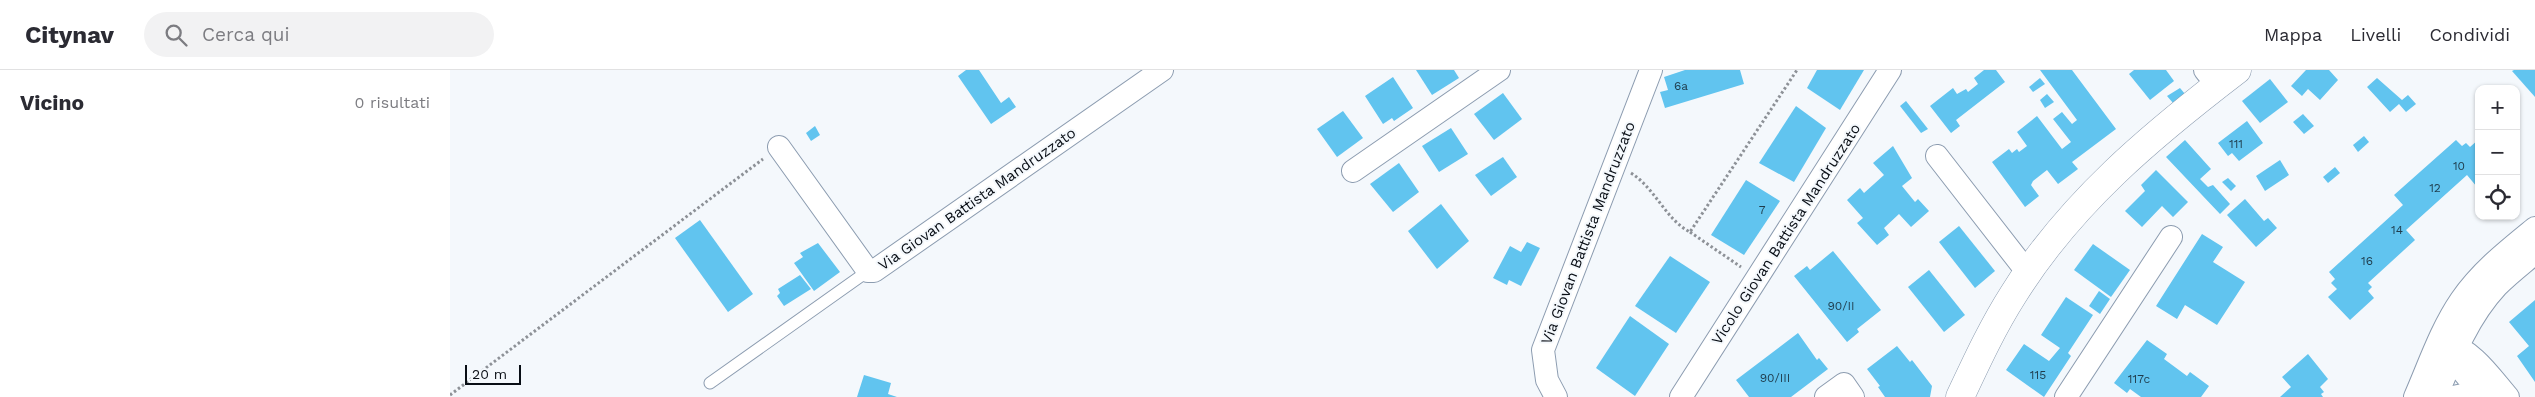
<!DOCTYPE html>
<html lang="it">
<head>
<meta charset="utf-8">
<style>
  :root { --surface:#fff; --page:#f2f2f3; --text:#2b2b33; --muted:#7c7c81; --line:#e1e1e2 }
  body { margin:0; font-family:"Work Sans",sans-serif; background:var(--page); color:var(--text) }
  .controls { position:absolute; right:15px; top:15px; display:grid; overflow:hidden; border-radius:10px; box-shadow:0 1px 4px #0004 }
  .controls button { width:45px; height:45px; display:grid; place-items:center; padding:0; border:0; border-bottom:1px solid var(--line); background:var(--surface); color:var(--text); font:25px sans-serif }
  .scale { position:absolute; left:15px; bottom:12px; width:56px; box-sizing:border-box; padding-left:5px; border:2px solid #090e15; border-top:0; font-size:14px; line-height:18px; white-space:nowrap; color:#090e15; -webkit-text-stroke:4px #f4f8fc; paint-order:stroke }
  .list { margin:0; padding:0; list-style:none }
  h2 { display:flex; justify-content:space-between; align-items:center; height:65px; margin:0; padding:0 20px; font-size:21px }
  h2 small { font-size:16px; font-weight:400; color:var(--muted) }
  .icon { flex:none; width:28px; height:28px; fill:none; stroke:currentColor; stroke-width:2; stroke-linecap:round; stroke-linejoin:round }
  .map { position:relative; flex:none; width:2085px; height:327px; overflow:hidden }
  header { display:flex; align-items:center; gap:30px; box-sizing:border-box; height:70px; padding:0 25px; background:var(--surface); border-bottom:1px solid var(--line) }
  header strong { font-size:24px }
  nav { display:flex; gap:28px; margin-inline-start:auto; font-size:18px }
  .search { width:350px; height:45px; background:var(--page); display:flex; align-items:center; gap:12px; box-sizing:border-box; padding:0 18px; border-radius:28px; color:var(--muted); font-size:19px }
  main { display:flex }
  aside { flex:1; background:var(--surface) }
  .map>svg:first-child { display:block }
  .building { fill:#61c4ef }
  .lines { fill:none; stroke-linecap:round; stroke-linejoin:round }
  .lane-casing { stroke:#8c9cb0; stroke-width:13 }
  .street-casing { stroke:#8c9cb0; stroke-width:24 }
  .secondary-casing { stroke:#8c9cb0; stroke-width:29 }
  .path { stroke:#8d9197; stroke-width:3; stroke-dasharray:2.5 2.5; stroke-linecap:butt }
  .lane { stroke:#fff; stroke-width:11 }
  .street { stroke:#fff; stroke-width:22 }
  .secondary { stroke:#fff; stroke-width:28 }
  .labels { text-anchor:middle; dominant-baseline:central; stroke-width:4; stroke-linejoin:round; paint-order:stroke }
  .number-label { font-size:12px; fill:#1f3c4c }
  .street-label { font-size:15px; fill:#090e15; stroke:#f4f8fc }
</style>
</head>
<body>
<header>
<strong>Citynav</strong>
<div class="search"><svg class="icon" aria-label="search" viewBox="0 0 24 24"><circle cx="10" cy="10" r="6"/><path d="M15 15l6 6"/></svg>Cerca qui</div>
<nav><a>Mappa</a><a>Livelli</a><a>Condividi</a></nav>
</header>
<main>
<aside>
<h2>Vicino<small>0 risultati</small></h2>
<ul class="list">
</ul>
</aside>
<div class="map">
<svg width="2085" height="327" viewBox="0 0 2085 327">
  <rect width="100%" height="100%" fill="#f4f8fc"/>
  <g class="building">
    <polygon points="516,0 529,0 551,33 559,27 566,37 541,54 508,6"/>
    <polygon points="966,0 1004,0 1009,8 982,25"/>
    <polygon points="1235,0 1290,0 1294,14 1215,38 1210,22 1218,20 1214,7"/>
    <polygon points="1367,0 1414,0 1390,40 1357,18"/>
    <polygon points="1534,0 1546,0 1555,12 1506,50 1510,56 1501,63 1480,36 1503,18 1507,24 1516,19 1518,22 1528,14 1524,8"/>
    <polygon points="1590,0 1622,0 1666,59 1622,92 1628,99 1608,114 1597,100 1583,111 1581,115 1589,126 1575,137 1542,92 1559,79 1562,83 1567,79 1569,82 1577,76 1567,62 1587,46 1612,79 1621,72 1603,49 1612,42 1622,54 1627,50"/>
    <polygon points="1684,0 1716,0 1724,11 1700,30 1679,4"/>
    <polygon points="1856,0 1879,0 1888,10 1870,30 1858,19 1852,26 1841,16"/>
    <polygon points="2064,0 2085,0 2085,27 2062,1"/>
    <polygon points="943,7 963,38 944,51 942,48 933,54 915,26"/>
    <polygon points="1590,8 1595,14 1583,22 1579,17"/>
    <polygon points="1927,8 1952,30 1958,25 1966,34 1956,42 1949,34 1940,42 1917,17"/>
    <polygon points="1820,9 1838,32 1810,53 1792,31"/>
    <polygon points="1730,18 1735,24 1723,33 1717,26"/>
    <polygon points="1053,23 1072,49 1044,70 1024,44"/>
    <polygon points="1597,24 1604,32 1595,38 1590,30"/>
    <polygon points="1456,31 1478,59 1471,63 1450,36"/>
    <polygon points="1346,36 1376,58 1344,112 1309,93"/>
    <polygon points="893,41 913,68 887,87 867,59"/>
    <polygon points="1853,44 1864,56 1854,64 1843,52"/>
    <polygon points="1797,51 1813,73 1789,91 1782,83 1778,86 1768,73"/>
    <polygon points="365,56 370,65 361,71 356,63"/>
    <polygon points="1001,58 1018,84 989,102 972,76"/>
    <polygon points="1914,66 1919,72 1908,82 1903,75"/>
    <polygon points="2029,69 2029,115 2027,117 2017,105 1956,160 1965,170 1918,213 1922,217 1918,221 1924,228 1900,250 1878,227 1887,219 1881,213 1885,209 1879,202 1953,135 1944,125 2006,70 2012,76 2016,73 2020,77"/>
    <polygon points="1735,70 1761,99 1750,109 1758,117 1763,115 1780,134 1770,144 1716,87"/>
    <polygon points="1443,76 1462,108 1452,116 1465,132 1468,129 1479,141 1461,157 1449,144 1434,158 1439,165 1427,175 1407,153 1413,148 1397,130 1410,118 1414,123 1434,105 1423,93"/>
    <polygon points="1053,87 1067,107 1041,126 1025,105"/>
    <polygon points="1830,90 1839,105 1815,121 1806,106"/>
    <polygon points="949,93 969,122 943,142 920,114"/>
    <polygon points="1885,97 1890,103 1878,113 1873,107"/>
    <polygon points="1706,100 1738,132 1723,147 1712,136 1692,157 1675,141 1695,121 1691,115"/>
    <polygon points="1778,108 1786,116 1781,121 1772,112"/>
    <polygon points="1296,110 1330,131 1294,185 1261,165"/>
    <polygon points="1795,129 1814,151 1818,148 1827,158 1806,177 1777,145"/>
    <polygon points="991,134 1019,171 987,199 958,161"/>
    <polygon points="250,150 303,224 278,242 225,168"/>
    <polygon points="1509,156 1545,201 1525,218 1489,172"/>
    <polygon points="1752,164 1773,177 1763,192 1795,212 1767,255 1735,235 1727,249 1706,236"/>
    <polygon points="1077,172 1090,178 1071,216 1059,210 1057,215 1043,208 1060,176 1071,182"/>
    <polygon points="368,173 390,202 364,221 344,193 353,187 350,183"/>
    <polygon points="1643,174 1680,200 1661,227 1624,200"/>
    <polygon points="1383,181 1431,240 1407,259 1409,262 1397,272 1344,206 1357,196 1360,200"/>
    <polygon points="1220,186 1260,212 1226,263 1185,236"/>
    <polygon points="1479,200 1515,245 1494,262 1458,217"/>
    <polygon points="350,205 361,219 334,236 327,226 330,223 328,219"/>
    <polygon points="1649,221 1660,229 1650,244 1639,236"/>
    <polygon points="1616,227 1643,245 1618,283 1621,286 1594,327 1556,300 1574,274 1599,291 1610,278 1591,265"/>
    <polygon points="2085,230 2085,312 2067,286 2079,276 2059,252"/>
    <polygon points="1180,246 1219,274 1185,326 1146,298"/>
    <polygon points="1348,263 1367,290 1369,288 1378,299 1341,327 1299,327 1286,310"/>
    <polygon points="1697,270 1717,284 1714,289 1737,306 1740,302 1759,316 1751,327 1691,327 1680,319 1677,323 1664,313"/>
    <polygon points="1447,276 1460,292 1462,290 1482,316 1480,327 1435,327 1428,317 1430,316 1417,299"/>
    <polygon points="1858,284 1878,309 1870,317 1874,322 1871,324 1873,327 1830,327 1841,317 1832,307"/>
    <polygon points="414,305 441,313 438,324 447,327 407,327"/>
  </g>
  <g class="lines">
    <defs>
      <polyline id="lane" points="260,313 418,201"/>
      <g id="street">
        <polyline points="1755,0 1767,15"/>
        <polyline points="329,77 418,201 424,201 712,0"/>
        <polyline points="1487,86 1578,203"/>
        <polyline points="903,101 1049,0"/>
        <path d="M 1995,272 C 2024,281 2039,305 2058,327"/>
        <polyline points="1995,280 2034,327"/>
        <polyline points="1106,327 1097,310 1093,280 1201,0"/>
        <polyline points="1231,327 1440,0"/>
        <polyline points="1376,327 1394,314 1403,327"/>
        <polyline points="1616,327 1721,167"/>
        <path d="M 1965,327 C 1979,295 1991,259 2011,230 C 2031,201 2058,180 2085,158"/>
        <path d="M 1986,327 C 2002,288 2018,247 2047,216 C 2059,204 2072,194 2085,183"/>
        <polyline points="2003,327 2018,324 2033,326"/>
      </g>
      <path id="secondary" d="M 1510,327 C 1526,293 1542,258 1563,225 C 1620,133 1702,65 1787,0"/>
    </defs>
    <use href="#lane" class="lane-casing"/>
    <use href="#street" class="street-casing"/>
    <use href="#secondary" class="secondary-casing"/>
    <g class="path">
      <path d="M 1181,103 C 1206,119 1215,149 1240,162 L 1347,0"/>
      <polyline points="1240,162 1291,197"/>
      <polyline points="0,325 313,89"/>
    </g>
    <use href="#lane" class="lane"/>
    <use href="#street" class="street"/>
    <use href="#secondary" class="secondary"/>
  </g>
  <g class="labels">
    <g class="number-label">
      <text x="1231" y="16">6a</text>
      <text x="1786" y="74">111</text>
      <text x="2009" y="96">10</text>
      <text x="1985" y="118">12</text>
      <text x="1312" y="140">7</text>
      <text x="1947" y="160">14</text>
      <text x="1917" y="191">16</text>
      <text x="1391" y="236">90/II</text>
      <text x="1588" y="305">115</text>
      <text x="1325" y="308">90/III</text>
      <text x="1689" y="309">117c</text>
    </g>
    <g class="street-label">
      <text transform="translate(527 129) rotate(-35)">Via Giovan Battista Mandruzzato</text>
      <text transform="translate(1138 163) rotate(-69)">Via Giovan Battista Mandruzzato</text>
      <text transform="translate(1336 164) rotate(-57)">Vicolo Giovan Battista Mandruzzato</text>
    </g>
  </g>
</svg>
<div class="controls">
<button>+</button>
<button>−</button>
<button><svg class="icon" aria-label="locate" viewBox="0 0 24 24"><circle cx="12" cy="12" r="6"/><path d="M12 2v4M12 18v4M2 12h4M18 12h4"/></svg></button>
</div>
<div class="scale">20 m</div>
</div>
</main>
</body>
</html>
